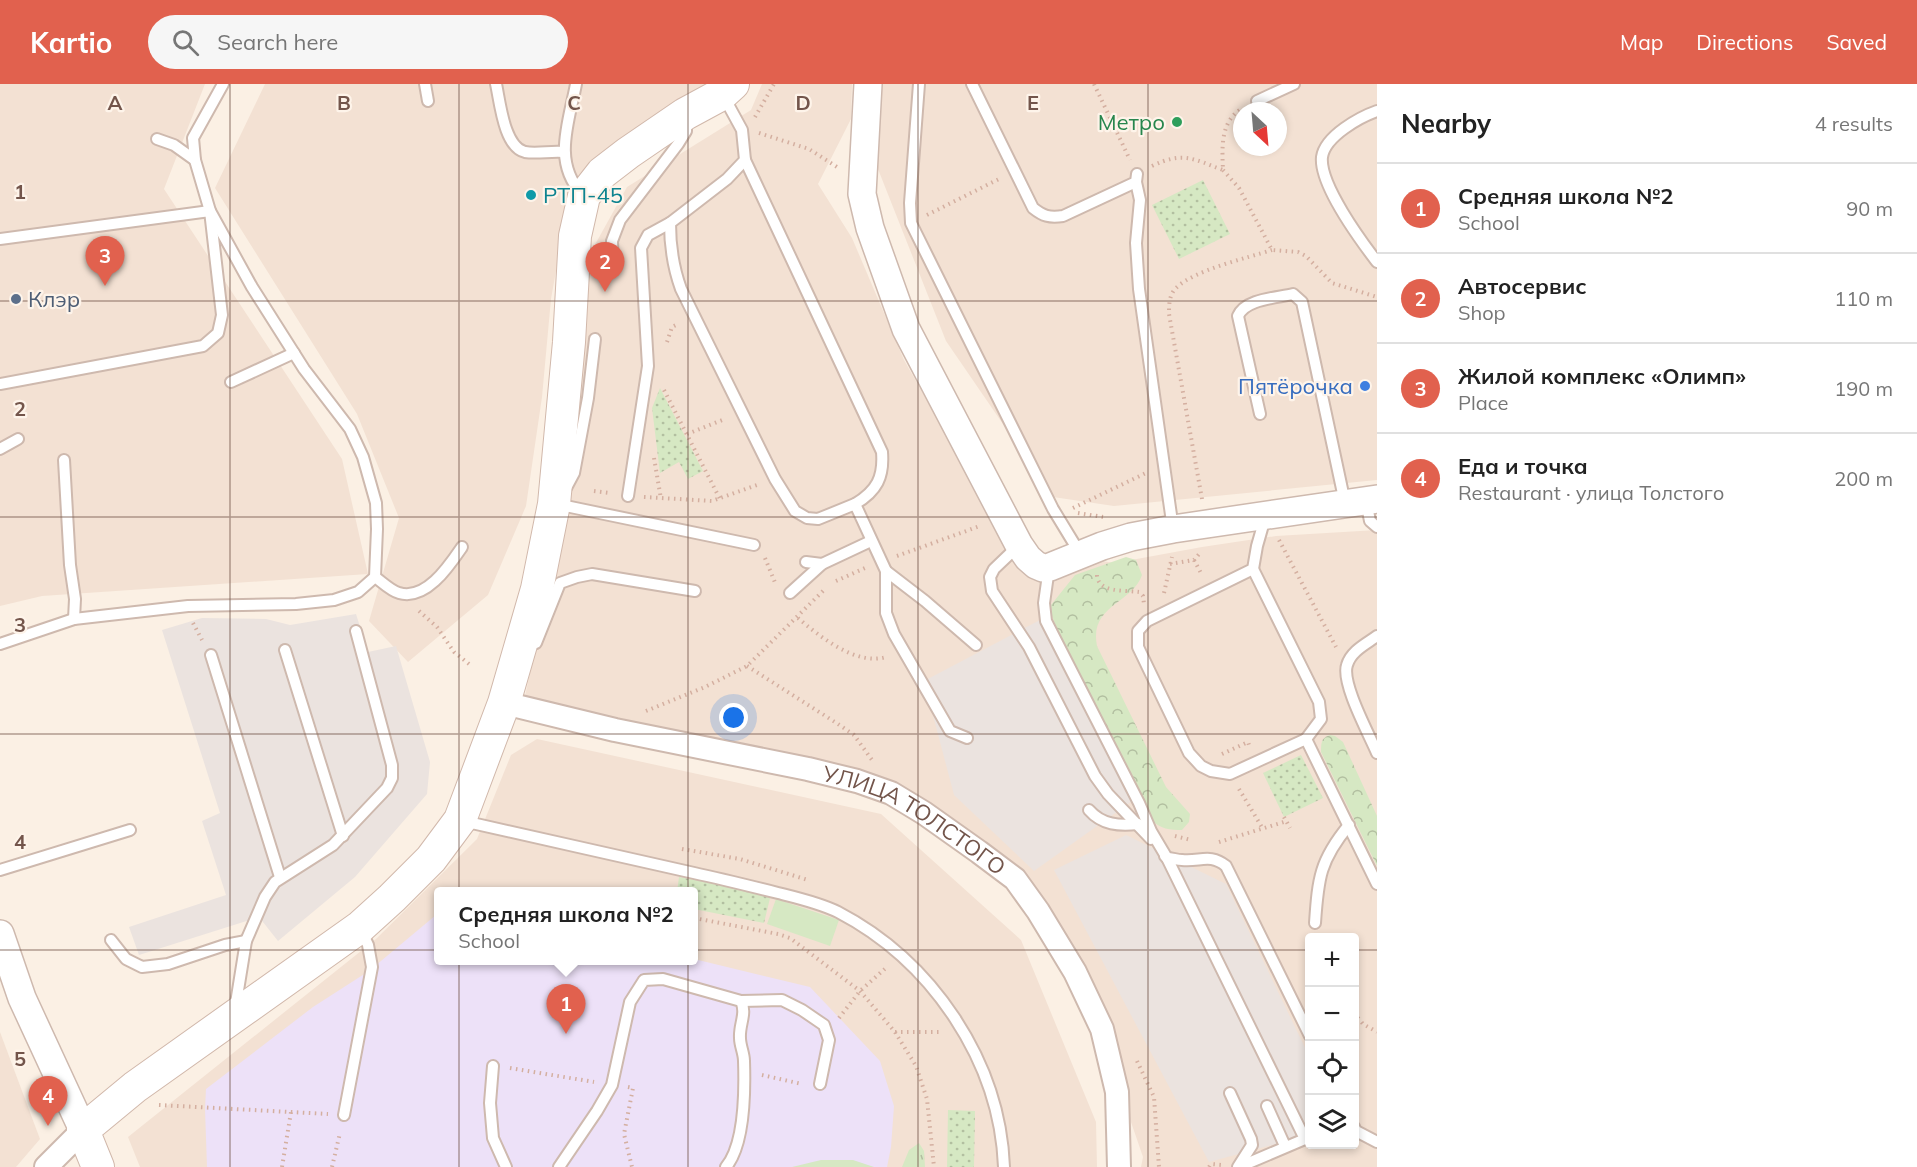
<!DOCTYPE html>
<html lang="en">
<head>
<meta charset="utf-8">
<style>
  :root { --surface:#fff; --page:#f6f6f6; --text:#222; --muted:#767676; --line:#e0e0e0; --accent:#e1614e }
  body { margin:0; font-family:Mulish,sans-serif; background:var(--page); color:var(--text) }
  .controls { position:absolute; right:18px; bottom:18px; display:grid; overflow:hidden; border-radius:6px; box-shadow:0 3px 9px #0003 }
  .controls button { width:54px; height:54px; display:grid; place-items:center; padding:0; border:0; border-bottom:2px solid var(--line); background:var(--surface); color:var(--text); font:30px sans-serif }
  .compass { position:absolute; left:1233px; top:18px; width:54px; height:54px; border-radius:50%; background:var(--surface); box-shadow:0 3px 9px #0003; rotate:154deg }
  .you { position:absolute; left:734px; top:634px; width:21px; height:21px; margin:-15px; border:4px solid #fff; border-radius:50%; background:#1a73e8; box-shadow:0 0 0 9px #1a73e833 }
  .badge { display:grid; place-items:center; width:39px; height:39px; border-radius:50%; background:var(--accent); color:#fff; font-size:20px; font-weight:700 }
  .pin { position:absolute; translate:-50% -50px; filter:drop-shadow(0 2px 3px #0008) }
  .pin::after { content:''; position:absolute; top:32px; width:21px; height:18px; background:inherit; clip-path:polygon(0 0,100% 0,50% 100%) }
  .popup { position:absolute; left:434px; top:803px; width:264px; height:78px; box-sizing:border-box; display:grid; place-content:center; border-radius:6px; background:var(--surface); filter:drop-shadow(0 2px 4px #0005); font-size:20px; white-space:nowrap; color:var(--muted) }
  .popup b { font-size:22px; color:var(--text) }
  .popup::after { content:''; position:absolute; left:50%; top:100%; margin-left:-12px; border:12px solid transparent; border-top-color:var(--surface) }
  .list { margin:0; padding:0; list-style:none }
  h2 { display:flex; justify-content:space-between; align-items:center; height:78px; margin:0; padding:0 24px; font-size:26px }
  h2 small { font-size:20px; font-weight:400; color:var(--muted) }
  .list li { display:grid; grid-template-columns:39px 1fr auto; gap:18px; align-items:center; box-sizing:border-box; height:90px; padding:0 24px; border-top:2px solid var(--line) }
  .list b { display:block; font-size:22px; white-space:nowrap }
  .list p { margin:0; font-size:20px; white-space:nowrap; color:var(--muted) }
  .list em { font-size:20px; font-style:normal; color:var(--muted) }
  .icon { flex:none; width:33px; height:33px; fill:none; stroke:currentColor; stroke-width:2; stroke-linecap:round; stroke-linejoin:round }
  .map { position:relative; flex:none; width:1377px; height:1083px; overflow:hidden }
  header { display:flex; align-items:center; gap:36px; box-sizing:border-box; height:84px; padding:0 30px; background:var(--accent); color:#fff }
  header strong { font-size:28px }
  nav { display:flex; gap:33px; margin-inline-start:auto; font-size:21px }
  .search { width:420px; height:54px; background:var(--page); display:flex; align-items:center; gap:15px; box-sizing:border-box; padding:0 21px; border-radius:33px; color:var(--muted); font-size:22px }
  main { display:flex }
  aside { flex:1; background:var(--surface) }
  .map>svg:first-child { display:block }
  .residential { fill:#f3e1d3; fill-rule:evenodd }
  .industrial { fill:#ebe3df }
  .education { fill:#ede1f8 }
  .grass { fill:url(#grass-tufts) }
  .forest { fill:url(#forest-crowns) }
  .park { fill:url(#park-dots) }
  .pitch { fill:#d6e8c3 }
  .lines { fill:none; stroke-linecap:round; stroke-linejoin:round }
  .service-casing { stroke:#ceb9ae; stroke-width:14 }
  .minor-casing { stroke:#ceb9ae; stroke-width:26 }
  .tertiary-casing { stroke:#ceb9ae; stroke-width:30 }
  .secondary-casing { stroke:#d1b8ab; stroke-width:34 }
  .path { stroke:#d4afa0; stroke-width:4; stroke-dasharray:1.5 4.5; stroke-linecap:butt }
  .service { stroke:#fff; stroke-width:10 }
  .minor { stroke:#fff; stroke-width:22 }
  .tertiary { stroke:#fff; stroke-width:27 }
  .secondary { stroke:#fff; stroke-width:32 }
  .grid { fill:none; stroke:#73554b; stroke-width:1.5; stroke-opacity:0.55 }
  .leisure-dot { fill:#2e9e5b; stroke:#fef4ea; stroke-width:2 }
  .culture-dot { fill:#0f9aa8; stroke:#fef4ea; stroke-width:2 }
  .service-dot { fill:#5c6f8a; stroke:#fef4ea; stroke-width:2 }
  .shop-dot { fill:#3f7fe0; stroke:#fef4ea; stroke-width:2 }
  .labels { text-anchor:middle; dominant-baseline:central; stroke-width:4.5; stroke-linejoin:round; paint-order:stroke }
  .leisure-label { font-size:22px; fill:#27864d; stroke:#fef4ea; text-anchor:end }
  .culture-label { font-size:22px; fill:#0d838f; stroke:#fef4ea; text-anchor:start }
  .service-label { font-size:22px; fill:#4e5e75; stroke:#fef4ea; text-anchor:start }
  .shop-label { font-size:22px; fill:#366cbe; stroke:#fef4ea; text-anchor:end }
  .street-label { font-size:22px; fill:#73554b; stroke:#fef4ea }
  .grid-label { font-size:20px; text-anchor:middle; font-weight:bold; fill:#73554b; stroke:#fef4ea; stroke-width:4.5; stroke-linejoin:round; paint-order:stroke }
</style>
</head>
<body>
<header>
<strong>Kartio</strong>
<div class="search"><svg class="icon" aria-label="search" viewBox="0 0 24 24"><circle cx="10" cy="10" r="6"/><path d="M15 15l6 6"/></svg>Search here</div>
<nav><a>Map</a><a>Directions</a><a>Saved</a></nav>
</header>
<main>
<div class="map">
<svg width="1377" height="1083" viewBox="0 0 1377 1083">
  <defs>
    <pattern id="grass-tufts" width="24" height="20" patternUnits="userSpaceOnUse" patternTransform="scale(1.5)"><rect width="24" height="20" fill="#d6e8c3"/><path d="M3 7l-1-3M5 7V3M7 7l1-3M15 17l-1-3M17 17v-4M19 17l1-3" fill="none" stroke="#b2bfa0"/></pattern>
    <pattern id="forest-crowns" width="20" height="18" patternUnits="userSpaceOnUse" patternTransform="scale(1.5)"><rect width="20" height="18" fill="#d6e8c3"/><path d="M2 6a3 3 0 1 1 6 0M12 15a3 3 0 1 1 6 0" fill="none" stroke="#b2bfa0"/></pattern>
    <pattern id="park-dots" width="8" height="8" patternUnits="userSpaceOnUse" patternTransform="scale(1.5)"><rect width="8" height="8" fill="#d6e8c3"/><path d="M2 2h.1M6 6h.1" fill="none" stroke="#b2bfa0" stroke-width="1.8" stroke-linecap="round"/></pattern>
  </defs>
  <rect width="100%" height="100%" fill="#fbf0e4"/>
  <g class="residential">
    <polygon points="0,0 205,0 164,105 342,375 368,490 42,512 0,522"/>
    <polygon points="265,0 721,0 681,26 562,153 551,215 542,313 526,422 488,511 408,578 369,537 399,434 357,330 215,104"/>
    <path d="M 762,0 L 852,0 L 851,35 L 818,100 L 852,154 L 904,276 L 982,413 L 1033,467 L 1115,479 L 1202,463 L 1276,452 L 1377,446 L 1377,1083 L 1141,1083 L 1143,1073 L 1096,936 L 1018,800 L 905,711 L 525,612 L 560,451 L 577,193 L 627,103 L 751,26 ZM 1310,854 L 1354,854 L 1354,1060 L 1310,1060 Z"/>
    <path d="M 880,0 L 1377,0 L 1377,396 L 1114,422 L 1053,413 L 946,257 L 876,80 ZM 1242,27 L 1278,27 L 1278,63 L 1242,63 Z"/>
    <path d="M 537,655 L 881,730 L 1021,856 L 1096,1038 L 1097,1083 L 140,1083 L 128,1053 L 376,855 L 477,755 L 511,671 ZM 438,808 L 694,808 L 694,876 L 438,876 Z"/>
    <polygon points="0,948 40,1055 16,1083 0,1083"/>
  </g>
  <g class="industrial">
    <polygon points="356,530 368,568 396,562 430,678 427,710 355,793 278,857 259,833 139,871 129,843 226,811 202,737 220,729 162,546 202,534 266,535 290,541"/>
    <polygon points="1040,536 1135,715 1034,787 954,711 924,597"/>
    <polygon points="1126,751 1226,800 1309,972 1309,1051 1209,1078 1054,786"/>
  </g>
  <polygon class="education" points="436,831 438,831 438,876 694,876 694,875 810,903 880,977 894,1022 891,1063 887,1083 207,1083 205,1025 206,1005 313,923 369,887"/>
  <polygon class="grass" points="919,1059 924,1067 925,1083 902,1083 909,1066"/>
  <g class="forest">
    <path d="M 1126,473 L 1136,476 L 1142,491 C 1132,520 1089,521 1097,562 L 1166,703 L 1190,730 L 1189,738 L 1182,746 C 1171,746 1159,745 1152,736 L 1059,550 L 1052,532 L 1051,521 L 1075,491 Z"/>
    <path d="M 1330,651 L 1335,652 L 1343,658 L 1377,732 L 1377,782 L 1321,668 C 1321,659 1321,654 1330,651 Z"/>
  </g>
  <g class="park">
    <polygon points="1203,96 1230,150 1179,175 1152,121"/>
    <polygon points="660,304 703,387 688,395 679,378 660,389 652,324"/>
    <polygon points="1301,671 1323,714 1284,733 1263,689"/>
    <polygon points="679,793 771,810 764,839 694,825 694,808 677,808"/>
    <polygon points="948,1026 975,1027 974,1083 947,1083"/>
  </g>
  <g class="pitch">
    <polygon points="776,815 839,836 830,862 767,840"/>
    <polygon points="821,1076 853,1076 874,1083 792,1083"/>
  </g>
  <g class="lines">
    <defs>
      <g id="service">
        <polyline points="425,0 428,17"/>
        <path d="M 496,0 C 500,18 504,63 525,68 C 536,70 551,67 563,68"/>
        <path d="M 576,0 C 569,38 552,78 582,110"/>
        <polyline points="919,0 910,119 911,139 1053,425 1081,471"/>
        <path d="M 972,0 L 1033,124 C 1043,132 1049,134 1063,132 L 1136,98 L 1137,90"/>
        <path d="M 724,13 L 742,46 L 745,76 L 727,95 L 670,139 C 670,162 673,183 681,205 L 775,395 L 795,427 L 807,434 L 818,435 L 855,420 L 886,487 L 886,529 L 894,550 L 950,647 L 967,654"/>
        <polyline points="1257,17 1294,0"/>
        <path d="M 1377,27 C 1360,33 1325,52 1322,73 C 1319,100 1361,157 1377,178"/>
        <polyline points="157,55 174,61 195,76"/>
        <path d="M 745,76 L 882,368 C 884,393 877,407 855,420"/>
        <polyline points="1136,98 1140,116 1136,159 1139,205 1173,445"/>
        <polyline points="0,155 210,127 222,231 218,249 203,262 0,300"/>
        <polyline points="613,180 612,157 620,136 678,60 686,47 686,37"/>
        <polyline points="231,298 294,269"/>
        <path d="M 1260,330 L 1238,232 C 1245,215 1276,214 1293,210 L 1302,218 L 1345,419"/>
        <polyline points="0,365 18,355"/>
        <polyline points="64,376 70,481 75,515 74,535"/>
        <polyline points="566,404 574,389 588,314 595,255"/>
        <polyline points="628,412 648,282 641,164 648,151 670,139"/>
        <polyline points="1366,417 1370,437 1377,443"/>
        <polyline points="556,420 754,461"/>
        <polyline points="1265,434 1257,462 1253,485 1147,537 1138,547 1138,563 1189,669 1201,682 1211,687 1230,690 1306,655 1377,800"/>
        <polyline points="1018,462 994,485 990,493 992,507 1029,563 1095,692 1108,710 1151,755"/>
        <polyline points="806,478 822,480"/>
        <polyline points="1049,484 1044,519 1046,537 1139,719 1151,747 1167,774 1305,1055 1239,1083"/>
        <polyline points="1253,485 1319,618 1321,635 1306,655"/>
        <polyline points="886,487 925,517 976,561"/>
        <path d="M 375,493 C 382,498 391,507 399,509 C 426,517 449,482 462,463"/>
        <polyline points="790,509 822,480 871,457"/>
        <path d="M 1377,552 C 1366,560 1351,567 1347,581 C 1341,599 1369,650 1377,669"/>
        <polyline points="536,559 560,499 577,493 592,490 695,507"/>
        <polyline points="0,560 74,535 188,522 296,520 334,516 358,508 375,493 377,445 376,419 363,373 350,345 304,285 252,203 210,127 195,76 193,54 223,0"/>
        <polyline points="285,566 343,752"/>
        <polyline points="211,571 280,793"/>
        <path d="M 1089,726 C 1102,741 1119,742 1138,740"/>
        <path d="M 463,737 C 540,754 617,772 694,789 C 722,795 750,802 778,809 C 798,814 820,819 838,828 C 932,877 1000,977 1004,1083"/>
        <path d="M 1165,772 L 1167,774 C 1172,774 1177,776 1182,776 C 1200,778 1210,769 1226,782 L 1310,952"/>
        <polyline points="0,786 130,746"/>
        <path d="M 1315,839 C 1318,794 1320,776 1349,741"/>
        <polyline points="111,856 126,875 142,883 168,880 225,861 246,857"/>
        <polyline points="741,917 782,916 802,926 824,941 829,956 820,1000"/>
        <polyline points="235,925 246,857 265,813 275,798 333,761 387,704 392,694 392,681 356,547"/>
        <polyline points="493,982 490,1019 493,1054 506,1083"/>
        <polyline points="1230,1009 1251,1055 1252,1061 1238,1083"/>
        <polyline points="1267,1022 1285,1062"/>
        <polyline points="344,1031 372,883 368,861 361,846"/>
        <polyline points="1354,1043 1356,1047 1377,1058"/>
        <path d="M 559,1083 L 597,1027 L 612,1001 L 630,918 L 644,896 L 663,895 L 741,917 C 747,930 739,940 740,954 C 740,962 744,969 744,977 C 745,1007 745,1060 726,1083"/>
      </g>
      <g id="minor">
        <path id="s1" d="M 504,619 L 615,646 L 808,685 L 857,697 L 891,709 L 924,729 L 979,768 L 1015,795 L 1038,827 L 1075,888 L 1102,945 L 1117,1008 L 1119,1083"/>
        <polyline points="46,1083 83,1046"/>
      </g>
      <g id="tertiary">
        <polyline points="868,0 862,110 870,144 906,245 1019,461 1028,474 1036,481 1043,484 1050,483 1102,462 1131,453 1173,445 1377,415"/>
        <polyline points="0,850 22,914 83,1046"/>
      </g>
      <polyline id="secondary" points="98,1083 83,1046 135,1003 360,843 392,814 431,775 460,736 504,619 537,505 554,420 569,258 575,152 584,112 602,89 628,69 685,30 722,10 733,0"/>
    </defs>
    <use href="#service" class="service-casing"/>
    <use href="#minor" class="minor-casing"/>
    <use href="#tertiary" class="tertiary-casing"/>
    <use href="#secondary" class="secondary-casing"/>
    <g class="path">
      <polyline points="1094,0 1130,76"/>
      <polyline points="755,33 774,0"/>
      <polyline points="759,49 809,65 837,83"/>
      <path d="M 1152,82 C 1183,67 1193,75 1223,86 C 1222,64 1220,36 1243,24"/>
      <polyline points="1223,86 1239,104 1272,166 1298,168 1306,172 1332,199 1377,213"/>
      <polyline points="927,131 1001,94"/>
      <polyline points="667,258 672,243 678,240"/>
      <polyline points="664,306 720,415"/>
      <polyline points="687,350 725,335"/>
      <polyline points="654,374 661,415"/>
      <polyline points="594,407 610,409"/>
      <polyline points="644,413 712,417 760,400"/>
      <path d="M 1202,415 L 1169,230 C 1169,221 1169,211 1176,204 C 1194,186 1247,174 1272,166"/>
      <polyline points="1073,424 1148,388"/>
      <polyline points="1078,429 1103,433"/>
      <polyline points="1279,456 1336,563"/>
      <polyline points="897,472 980,442"/>
      <polyline points="765,474 776,501"/>
      <polyline points="1194,476 1202,491"/>
      <polyline points="1170,480 1194,476 1200,469"/>
      <path d="M 1097,491 C 1098,509 1124,506 1139,508 L 1143,512 L 1144,520"/>
      <polyline points="836,497 865,484"/>
      <polyline points="1164,509 1172,473"/>
      <polyline points="419,527 437,543 454,568 469,580"/>
      <path d="M 798,534 C 819,552 856,582 886,573"/>
      <polyline points="193,539 202,556"/>
      <polyline points="747,582 838,640 854,651 872,676"/>
      <polyline points="646,627 705,603 747,582 825,505"/>
      <polyline points="1222,670 1248,658 1249,661"/>
      <polyline points="1239,705 1263,745"/>
      <polyline points="1284,733 1290,744"/>
      <polyline points="1175,752 1191,756"/>
      <polyline points="1219,758 1287,737"/>
      <polyline points="682,765 740,775 808,796"/>
      <polyline points="694,834 778,850 790,854 860,907 895,948 916,982 927,1015 934,1083"/>
      <polyline points="1354,929 1363,940 1377,948"/>
      <polyline points="839,934 860,907 887,883"/>
      <polyline points="895,948 941,948"/>
      <polyline points="1137,977 1154,1013 1159,1083"/>
      <polyline points="510,984 594,998"/>
      <polyline points="762,991 802,1000"/>
      <polyline points="628,1003 633,1004 624,1050 632,1083"/>
      <polyline points="159,1021 328,1030"/>
      <polyline points="282,1083 291,1028"/>
      <polyline points="332,1083 340,1049"/>
      <polyline points="1209,1083 1211,1080 1222,1081"/>
    </g>
    <use href="#service" class="service"/>
    <use href="#minor" class="minor"/>
    <use href="#tertiary" class="tertiary"/>
    <use href="#secondary" class="secondary"/>
  </g>
  <path class="grid" d="M 230,0 L 230,1083M 459,0 L 459,1083M 688,0 L 688,1083M 918,0 L 918,1083M 1148,0 L 1148,1083M 0,217 L 1377,217M 0,433 L 1377,433M 0,650 L 1377,650M 0,866 L 1310,866M 1354,866 L 1377,866"/>
  <circle class="leisure-dot" cx="1177" cy="38" r="6"/>
  <circle class="culture-dot" cx="531" cy="111" r="6"/>
  <circle class="service-dot" cx="16" cy="215" r="6"/>
  <circle class="shop-dot" cx="1365" cy="302" r="6"/>
  <g class="labels">
    <g class="leisure-label">
      <text x="1165" y="38">Метро</text>
    </g>
    <g class="culture-label">
      <text x="543" y="111">РТП-45</text>
    </g>
    <g class="service-label">
      <text x="28" y="215">Клэр</text>
    </g>
    <g class="shop-label">
      <text x="1353" y="302">Пятёрочка</text>
    </g>
    <g class="street-label">
      <text stroke="none"><textPath href="#s1" startOffset="430">УЛИЦА ТОЛСТОГО</textPath></text>
    </g>
  </g>
  <g class="grid-label">
    <text x="115" y="26">A</text>
    <text x="344" y="26">B</text>
    <text x="574" y="26">C</text>
    <text x="803" y="26">D</text>
    <text x="1033" y="26">E</text>
    <text x="20" y="115">1</text>
    <text x="20" y="332">2</text>
    <text x="20" y="548">3</text>
    <text x="20" y="765">4</text>
    <text x="20" y="982">5</text>
  </g>
</svg>
<div class="controls">
<button>+</button>
<button>−</button>
<button><svg class="icon" aria-label="locate" viewBox="0 0 24 24"><circle cx="12" cy="12" r="6"/><path d="M12 2v4M12 18v4M2 12h4M18 12h4"/></svg></button>
<button><svg class="icon" aria-label="layers" viewBox="0 0 24 24"><path d="M12 4l9 5-9 5-9-5zM3 14l9 5 9-5"/></svg></button>
</div>
<svg class="compass" viewBox="-18 -18 36 36"><path d="M0-13l5 13h-10z" fill="#e53935"/><path d="M0 13l5-13h-10z" fill="#767676"/></svg>
<div class="you"></div>
<div class="pin badge" style="left:566px;top:950px">1</div>
<div class="popup"><b>Средняя школа №2</b>School</div>
<div class="pin badge" style="left:605px;top:208px">2</div>
<div class="pin badge" style="left:105px;top:202px">3</div>
<div class="pin badge" style="left:48px;top:1042px">4</div>
</div>
<aside>
<h2>Nearby<small>4 results</small></h2>
<ul class="list">
<li><span class="badge">1</span><div><b>Средняя школа №2</b><p>School</p></div><em>90 m</em></li>
<li><span class="badge">2</span><div><b>Автосервис</b><p>Shop</p></div><em>110 m</em></li>
<li><span class="badge">3</span><div><b>Жилой комплекс «Олимп»</b><p>Place</p></div><em>190 m</em></li>
<li><span class="badge">4</span><div><b>Еда и точка</b><p>Restaurant · улица Толстого</p></div><em>200 m</em></li>
</ul>
</aside>
</main>
</body>
</html>
